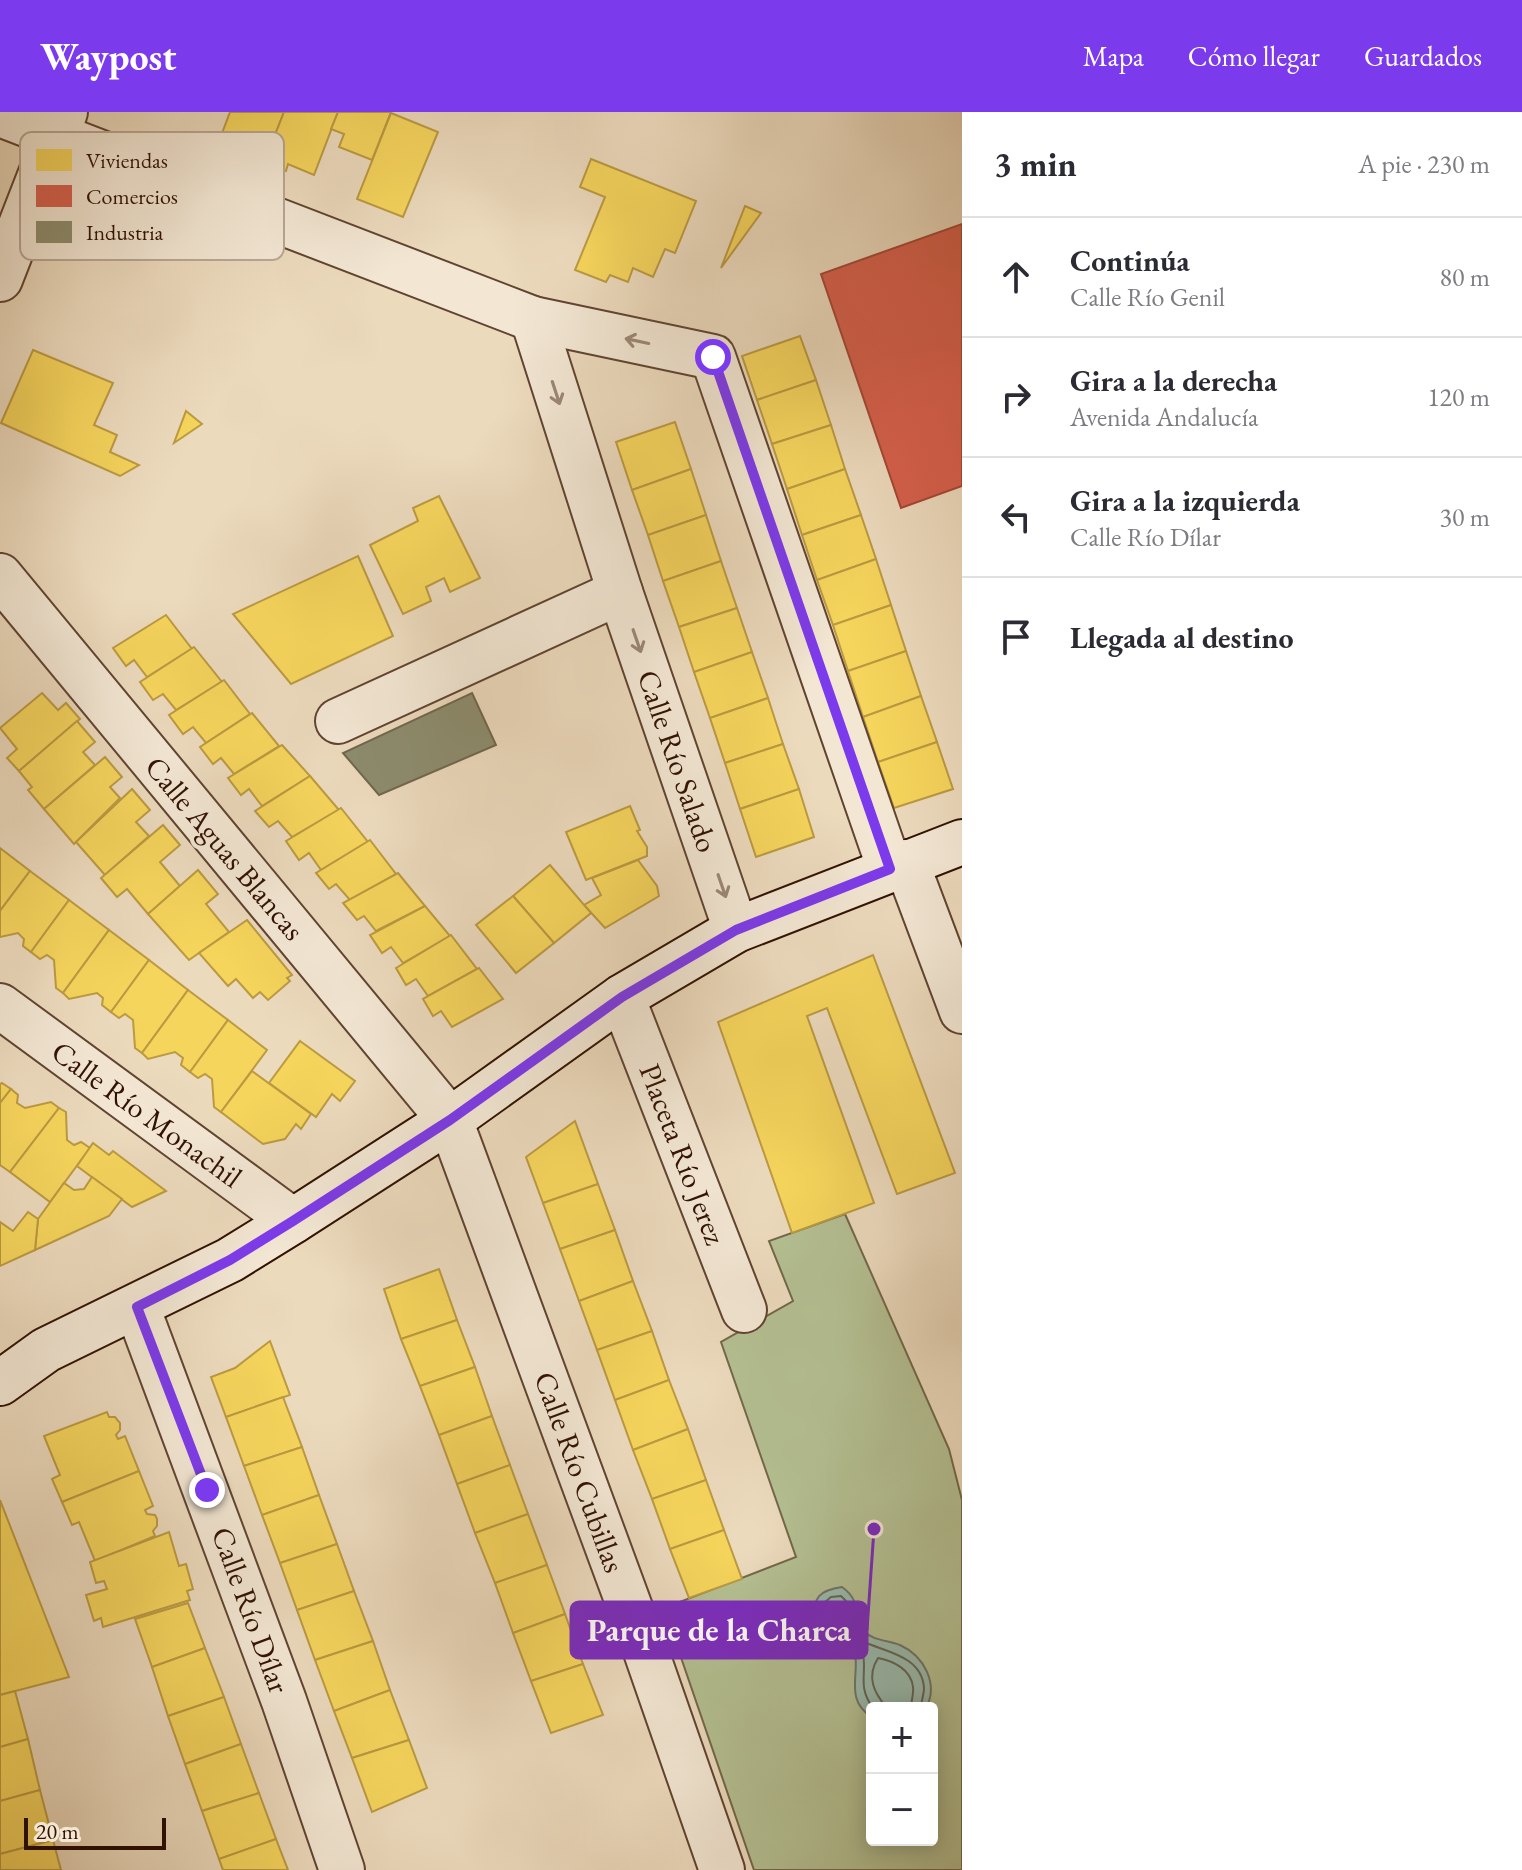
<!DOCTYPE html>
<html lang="es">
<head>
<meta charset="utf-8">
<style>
  :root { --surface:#fff; --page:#f7f7f7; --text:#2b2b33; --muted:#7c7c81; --line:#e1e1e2; --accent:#7c3aed }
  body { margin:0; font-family:"EB Garamond",serif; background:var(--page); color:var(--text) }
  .controls { position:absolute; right:24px; bottom:24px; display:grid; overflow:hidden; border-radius:8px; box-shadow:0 4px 20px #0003 }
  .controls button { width:72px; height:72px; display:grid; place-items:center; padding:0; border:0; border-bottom:2px solid var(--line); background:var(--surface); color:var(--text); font:40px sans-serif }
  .scale { position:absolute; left:24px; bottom:20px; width:142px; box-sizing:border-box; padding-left:8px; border:4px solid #311102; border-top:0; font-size:22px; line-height:28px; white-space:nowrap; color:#311102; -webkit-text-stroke:6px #f3e7d4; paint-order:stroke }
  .stop { position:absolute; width:24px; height:24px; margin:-18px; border:6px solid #7c3aed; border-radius:50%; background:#fff }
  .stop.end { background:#7c3aed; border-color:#fff; box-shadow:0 2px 8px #0008 }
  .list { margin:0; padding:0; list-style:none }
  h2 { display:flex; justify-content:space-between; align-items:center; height:104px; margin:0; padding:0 32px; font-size:34px }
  h2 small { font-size:26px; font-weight:400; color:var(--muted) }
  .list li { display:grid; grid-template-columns:52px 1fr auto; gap:24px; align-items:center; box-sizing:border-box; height:120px; padding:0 32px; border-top:2px solid var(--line) }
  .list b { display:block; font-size:30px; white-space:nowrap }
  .list p { margin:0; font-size:26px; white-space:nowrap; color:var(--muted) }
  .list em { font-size:26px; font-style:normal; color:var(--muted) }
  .icon { flex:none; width:44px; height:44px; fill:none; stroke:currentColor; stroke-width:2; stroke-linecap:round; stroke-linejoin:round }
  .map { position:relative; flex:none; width:962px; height:1758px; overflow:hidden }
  header { display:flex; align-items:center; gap:48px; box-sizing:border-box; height:112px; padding:0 40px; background:var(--accent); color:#fff }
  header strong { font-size:38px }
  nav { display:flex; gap:44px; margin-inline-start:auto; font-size:28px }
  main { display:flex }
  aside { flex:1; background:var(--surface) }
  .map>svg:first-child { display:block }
  .green { fill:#b4c093; stroke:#72684a; stroke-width:2; fill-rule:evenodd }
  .water { fill:#99bbae; stroke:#6f7769; stroke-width:2 }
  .homes { fill:#f6d55c; stroke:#bb9a41; stroke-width:2 }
  .shops { fill:#d6604d; stroke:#a44836; stroke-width:2 }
  .industry { fill:#8c8c6e; stroke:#71674e; stroke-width:2 }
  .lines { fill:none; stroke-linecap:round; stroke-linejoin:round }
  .shore { stroke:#656658; stroke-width:2 }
  .street-casing { stroke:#604331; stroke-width:48 }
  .secondary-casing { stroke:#311102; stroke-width:48 }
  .street { stroke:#f3e7d4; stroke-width:44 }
  .secondary { stroke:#f3e7d4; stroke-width:44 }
  .oneway { stroke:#9c8776 }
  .route { stroke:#7c3aed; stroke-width:10 }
  .labels { text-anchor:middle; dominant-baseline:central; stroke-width:8; stroke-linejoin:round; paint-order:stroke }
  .street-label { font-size:30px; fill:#311102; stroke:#f3e7d4 }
  .key { fill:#f3e7d4; stroke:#b9a795; stroke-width:2 }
  .key-label { font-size:22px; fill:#311102 }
  .leader { fill:none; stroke:#7b2cbf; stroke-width:3 }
  .callout-dot { fill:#7b2cbf; stroke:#f3e7d4; stroke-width:3 }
  .callout { fill:#7b2cbf; stroke:#7b2cbf; stroke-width:3 }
  .callout-label { font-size:32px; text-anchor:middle; font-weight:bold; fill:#fff }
</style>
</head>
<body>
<header>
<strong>Waypost</strong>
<nav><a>Mapa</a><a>Cómo llegar</a><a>Guardados</a></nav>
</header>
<main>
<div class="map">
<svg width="962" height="1758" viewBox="0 0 962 1758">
  <rect width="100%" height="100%" fill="#ecdabd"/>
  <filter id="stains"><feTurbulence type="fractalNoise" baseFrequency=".0025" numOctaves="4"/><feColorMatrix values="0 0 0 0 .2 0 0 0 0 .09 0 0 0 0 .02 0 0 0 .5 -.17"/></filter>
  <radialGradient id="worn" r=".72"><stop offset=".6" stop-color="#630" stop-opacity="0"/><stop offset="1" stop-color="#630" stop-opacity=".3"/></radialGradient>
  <path class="green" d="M 845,1102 L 949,1337 L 962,1388 L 962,1758 L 754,1758 L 664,1496 L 796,1445 L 721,1230 L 793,1189 L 769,1129 ZM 872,1596 L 932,1596 L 932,1728 L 872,1728 Z"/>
  <path class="water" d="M 842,1475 C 863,1490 852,1504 864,1519 C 873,1529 888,1528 900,1533 C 924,1544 939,1572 926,1596 L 872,1596 L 872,1605 C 841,1586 864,1557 852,1535 C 844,1521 828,1518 816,1508 C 811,1486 820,1478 842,1475 Z"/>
  <g class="homes">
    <polygon points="230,0 284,0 264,51 218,32"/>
    <polygon points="284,0 338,0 314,63 288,52 286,59 264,51"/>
    <polygon points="338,0 391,0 372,48 339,35 344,22 331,17"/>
    <polygon points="391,1 438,20 403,105 357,87"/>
    <polygon points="591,47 696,89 675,141 665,137 653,165 633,156 628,170 610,163 606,170 575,158 605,85 580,75"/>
    <polygon points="745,94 761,101 721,156"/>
    <polygon points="800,224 816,268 757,288 742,244"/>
    <polygon points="33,238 113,271 94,313 117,323 110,340 139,353 120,364 1,311"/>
    <polygon points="816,268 831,313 772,332 757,288"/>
    <polygon points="186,299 202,312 174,331"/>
    <polygon points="675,310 691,357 632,378 616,330"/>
    <polygon points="831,313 845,357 787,377 772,332"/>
    <polygon points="691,357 706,403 648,423 632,378"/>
    <polygon points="845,357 861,403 802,423 787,377"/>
    <polygon points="439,384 480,466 450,480 444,466 426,475 431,489 403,502 370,433 418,409 413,396"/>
    <polygon points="706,403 721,449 663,469 648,423"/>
    <polygon points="861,403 876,447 817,468 802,423"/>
    <polygon points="358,444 393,524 291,572 233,502"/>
    <polygon points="876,447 891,493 833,513 817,468"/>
    <polygon points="721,449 737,496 679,515 663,469"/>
    <polygon points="891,493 906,539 848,559 833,513"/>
    <polygon points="737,496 752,540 694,560 679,515"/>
    <polygon points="166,503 192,537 147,565 134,548 126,554 113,536"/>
    <polygon points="194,535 222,570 176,598 163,582 153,588 140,570"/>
    <polygon points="906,539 921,584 863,605 848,559"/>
    <polygon points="752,540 768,586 710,606 694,560"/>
    <polygon points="224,568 250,602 206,631 193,615 183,622 169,603"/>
    <polygon points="42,581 58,598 66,591 80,607 19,659 7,646 17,637 0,616"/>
    <polygon points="921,584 937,630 878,650 863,605"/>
    <polygon points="768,586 783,632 725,651 710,606"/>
    <polygon points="252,601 279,634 234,662 221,646 213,652 200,635"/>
    <polygon points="77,609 95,630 83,640 95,653 44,697 28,678 32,675 19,659"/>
    <polygon points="937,630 953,677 894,696 878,650"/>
    <polygon points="783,632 799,677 740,697 725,651"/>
    <polygon points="282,633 310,664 262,694 249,677 241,683 228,666"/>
    <polygon points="105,645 122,665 110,675 120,686 74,732 44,697"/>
    <polygon points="310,664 339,698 292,725 278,709 269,715 255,699"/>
    <polygon points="132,677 150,698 136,710 149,724 105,763 76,730"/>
    <polygon points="799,677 814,725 756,745 740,697"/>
    <polygon points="630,694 640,718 637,719 647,735 647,744 586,768 566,720"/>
    <polygon points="341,696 368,730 321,758 309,741 299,748 286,729"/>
    <polygon points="163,713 180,733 160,750 180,774 148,802 127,777 117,785 101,766"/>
    <polygon points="370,728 396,762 350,788 336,772 329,777 316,761"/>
    <polygon points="0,736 30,759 0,799"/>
    <polygon points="638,748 657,774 659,784 605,816 584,793 601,783 592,766"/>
    <polygon points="550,753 591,801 554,831 513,784"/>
    <polygon points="198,758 218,782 206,792 229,820 189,848 148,802"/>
    <polygon points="30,759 69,788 31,840 23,834 24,827 18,821 0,825 0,799"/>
    <polygon points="398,761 425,794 376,819 364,804 357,808 343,791"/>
    <polygon points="513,784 554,831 516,861 476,813"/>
    <polygon points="69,788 109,818 63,881 56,876 54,848 47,843 40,847 31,840"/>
    <polygon points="425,794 450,824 403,851 391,835 382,841 370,823"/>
    <polygon points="247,808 292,863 287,866 290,869 268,888 260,880 253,886 236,867 228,874 199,841"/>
    <polygon points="109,818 149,848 111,900 102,893 103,886 97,881 69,887 63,881"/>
    <polygon points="451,823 477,857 428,884 416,867 406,873 396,856"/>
    <polygon points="873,843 955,1061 897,1082 827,896 807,904 874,1091 792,1121 718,910"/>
    <polygon points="149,848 188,878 142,941 135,936 133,908 125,902 119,906 111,900"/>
    <polygon points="479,856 503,887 452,915 441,899 433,904 423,887"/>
    <polygon points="188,878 228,908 190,960 181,953 183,946 175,940 148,947 142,941"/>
    <polygon points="228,908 267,938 221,1000 214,995 212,967 205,962 198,966 190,960"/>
    <polygon points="300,929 355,969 340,989 332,982 316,1005 269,971"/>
    <polygon points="252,959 311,1002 301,1017 296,1012 285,1027 263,1032 221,1000"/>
    <polygon points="2,971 11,977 0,991 0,972"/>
    <polygon points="11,977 18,983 17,991 25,996 51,990 59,996 10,1060 0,1053 0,991"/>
    <polygon points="59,996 66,1000 67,1028 74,1033 81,1030 90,1036 50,1090 10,1060"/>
    <polygon points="575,1009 598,1072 543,1091 526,1045"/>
    <polygon points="93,1031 109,1043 113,1039 166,1079 132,1095 77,1054"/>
    <polygon points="92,1065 122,1087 109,1104 35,1138 38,1107 64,1071 74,1078 84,1077"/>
    <polygon points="598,1072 615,1118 560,1137 543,1091"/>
    <polygon points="28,1100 38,1107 35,1138 0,1154 0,1110 13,1119"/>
    <polygon points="615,1118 633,1169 579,1189 560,1137"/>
    <polygon points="439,1157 457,1208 401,1227 384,1177"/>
    <polygon points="633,1169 652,1219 597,1238 579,1189"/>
    <polygon points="457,1208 475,1255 420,1274 401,1227"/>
    <polygon points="652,1219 669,1268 615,1288 597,1238"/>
    <polygon points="270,1229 290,1283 226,1305 211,1265 235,1256"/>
    <polygon points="475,1255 492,1304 439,1323 420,1274"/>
    <polygon points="669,1268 688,1317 633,1338 615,1288"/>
    <polygon points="283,1285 302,1335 244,1354 226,1305"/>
    <polygon points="107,1300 109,1305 115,1305 120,1311 120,1318 116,1323 118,1327 125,1324 139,1359 62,1390 52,1367 60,1363 44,1324"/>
    <polygon points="492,1304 510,1353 457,1372 439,1323"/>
    <polygon points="688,1317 706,1368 652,1387 633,1338"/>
    <polygon points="302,1335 319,1383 262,1403 244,1354"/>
    <polygon points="510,1353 528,1402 475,1421 457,1372"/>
    <polygon points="139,1359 153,1394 145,1398 147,1402 155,1403 157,1407 157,1414 153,1419 155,1424 95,1449 79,1410 72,1413 62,1390"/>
    <polygon points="706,1368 724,1418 670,1437 652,1387"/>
    <polygon points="319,1383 337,1432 280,1451 262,1403"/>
    <polygon points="0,1388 69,1565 0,1583"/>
    <polygon points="528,1402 547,1453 495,1471 475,1421"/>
    <polygon points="724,1418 742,1467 689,1486 670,1437"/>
    <polygon points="169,1420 179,1454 186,1452 193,1477 187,1479 190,1488 103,1515 101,1506 94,1509 86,1483 107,1477 104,1469 96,1471 90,1450"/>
    <polygon points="337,1432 354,1479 297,1498 280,1451"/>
    <polygon points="547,1453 565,1502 513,1521 495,1471"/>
    <polygon points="354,1479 373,1529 315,1548 297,1498"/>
    <polygon points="188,1491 205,1536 152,1555 135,1507"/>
    <polygon points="565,1502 583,1552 531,1569 513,1521"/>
    <polygon points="373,1529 390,1578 334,1599 315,1548"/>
    <polygon points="205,1536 224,1585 168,1604 152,1555"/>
    <polygon points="583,1552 603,1603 551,1621 531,1569"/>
    <polygon points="390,1578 409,1628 352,1646 334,1599"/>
    <polygon points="15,1579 28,1627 0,1635 0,1583"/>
    <polygon points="224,1585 241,1632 185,1652 168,1604"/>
    <polygon points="28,1627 40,1678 0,1689 0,1635"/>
    <polygon points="409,1628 427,1676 372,1700 352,1646"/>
    <polygon points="241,1632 259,1681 202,1699 185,1652"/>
    <polygon points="40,1678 53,1728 0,1742 0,1689"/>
    <polygon points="259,1681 276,1727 219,1747 202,1699"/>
    <polygon points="276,1727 288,1758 223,1758 219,1747"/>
    <polygon points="53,1728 61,1758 0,1758 0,1742"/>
  </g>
  <polygon class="shops" points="962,112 962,374 901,396 821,162"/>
  <polygon class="industry" points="472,581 496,633 379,683 343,641"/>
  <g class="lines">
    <g class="shore">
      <polygon points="841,1484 846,1489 853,1514 851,1519 823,1503 825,1490 831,1485"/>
      <path d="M 873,1596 C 855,1572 870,1557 861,1534 L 864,1530 C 886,1540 922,1544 924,1576 C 924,1582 921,1590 921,1596"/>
      <path d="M 887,1596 C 874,1581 866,1565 878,1546 C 893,1549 911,1557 913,1575 C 914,1581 911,1590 911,1596"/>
    </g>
    <defs>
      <g id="street">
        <polyline points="0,2 533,207 713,245 890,757"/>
        <polyline points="0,167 65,0"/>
        <polyline points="533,207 620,480 736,818"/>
        <polyline points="0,464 450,1008 643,1531 722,1758"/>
        <polyline points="338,609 620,480"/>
        <polyline points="906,750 962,899"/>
        <polyline points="622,885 744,1198"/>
        <polyline points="0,894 293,1109"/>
        <polyline points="137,1195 284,1589 342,1758"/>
      </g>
      <polyline id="secondary" points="0,1271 46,1238 230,1148 293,1109 450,1008 622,885 736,818 962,730"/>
    </defs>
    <use href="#street" class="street-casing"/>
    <use href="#secondary" class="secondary-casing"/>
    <use href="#street" class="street"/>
    <use href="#secondary" class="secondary"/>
  </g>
  <defs><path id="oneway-shaft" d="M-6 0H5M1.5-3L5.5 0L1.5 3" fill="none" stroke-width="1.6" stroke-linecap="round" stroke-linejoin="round" transform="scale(2)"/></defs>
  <g class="oneway">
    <use href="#oneway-shaft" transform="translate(637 229) rotate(-168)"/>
    <use href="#oneway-shaft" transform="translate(556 281) rotate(72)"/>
    <use href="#oneway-shaft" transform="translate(637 529) rotate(71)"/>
    <use href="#oneway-shaft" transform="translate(722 774) rotate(71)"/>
  </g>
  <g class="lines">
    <polyline class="route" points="207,1378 137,1195 230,1148 293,1109 450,1008 622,885 736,818 890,757 713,245"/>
  </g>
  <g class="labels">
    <g class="street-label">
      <text transform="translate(678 649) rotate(71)">Calle Río Salado</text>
      <text transform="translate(225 736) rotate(50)">Calle Aguas Blancas</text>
      <text transform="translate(147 1002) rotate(36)">Calle Río Monachil</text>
      <text transform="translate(683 1042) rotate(69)">Placeta Río Jerez</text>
      <text transform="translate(580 1360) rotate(70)">Calle Río Cubillas</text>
      <text transform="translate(251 1498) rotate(70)">Calle Río Dílar</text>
    </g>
  </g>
  <rect x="20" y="20" width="264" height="128" rx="12" class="key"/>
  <rect x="36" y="37" width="36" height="22" fill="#f6d55c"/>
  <rect x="36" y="73" width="36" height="22" fill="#d6604d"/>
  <rect x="36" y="109" width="36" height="22" fill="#8c8c6e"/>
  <g class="key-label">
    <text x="86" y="56">Viviendas</text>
    <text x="86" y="92">Comercios</text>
    <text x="86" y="128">Industria</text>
  </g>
  <path class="leader" d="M874 1417L867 1518"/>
  <circle class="callout-dot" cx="874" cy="1417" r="8"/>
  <rect class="callout" x="571" y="1490" width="296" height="56" rx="8"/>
  <g class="callout-label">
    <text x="719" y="1529">Parque de la Charca</text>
  </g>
  <rect width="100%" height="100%" filter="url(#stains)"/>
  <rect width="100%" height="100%" fill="url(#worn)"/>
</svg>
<div class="controls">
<button>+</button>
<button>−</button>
</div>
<div class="scale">20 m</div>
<div class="stop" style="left:713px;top:245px"></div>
<div class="stop end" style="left:207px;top:1378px"></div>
</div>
<aside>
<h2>3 min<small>A pie · 230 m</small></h2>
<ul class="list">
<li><svg class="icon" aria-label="ahead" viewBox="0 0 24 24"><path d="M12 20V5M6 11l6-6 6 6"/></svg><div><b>Continúa</b><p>Calle Río Genil</p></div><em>80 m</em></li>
<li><svg class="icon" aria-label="right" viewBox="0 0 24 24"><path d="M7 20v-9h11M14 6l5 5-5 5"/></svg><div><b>Gira a la derecha</b><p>Avenida Andalucía</p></div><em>120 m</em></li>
<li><svg class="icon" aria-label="left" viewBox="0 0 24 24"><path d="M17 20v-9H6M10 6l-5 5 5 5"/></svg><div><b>Gira a la izquierda</b><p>Calle Río Dílar</p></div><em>30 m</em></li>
<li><svg class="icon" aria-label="arrive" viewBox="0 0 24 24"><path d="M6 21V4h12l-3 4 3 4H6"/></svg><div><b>Llegada al destino</b></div></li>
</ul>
</aside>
</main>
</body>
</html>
